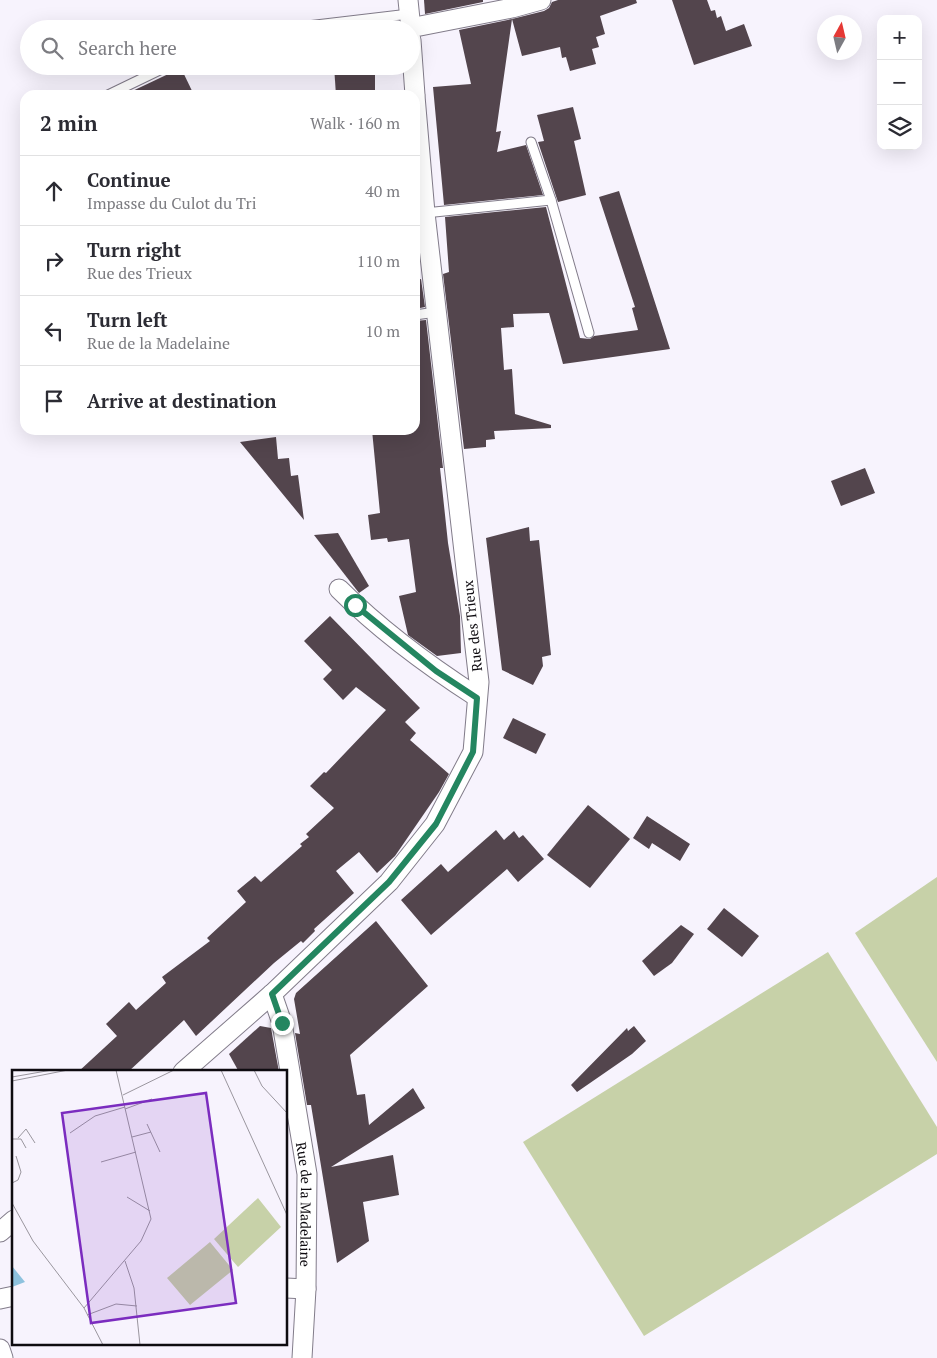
<!DOCTYPE html>
<html lang="en">
<head>
<meta charset="utf-8">
<style>
  :root { --surface:#fff; --page:#f2f2f3; --text:#2b2b33; --muted:#7c7c81; --line:#e1e1e2 }
  body { margin:0; font-family:"PT Serif",serif; background:var(--page); color:var(--text) }
  .controls { position:absolute; right:15px; top:15px; display:grid; overflow:hidden; border-radius:10px; box-shadow:0 5px 20px #0002 }
  .controls button { width:45px; height:45px; display:grid; place-items:center; padding:0; border:0; border-bottom:1px solid var(--line); background:var(--surface); color:var(--text); font:25px sans-serif }
  .compass { position:absolute; left:817px; top:15px; width:45px; height:45px; border-radius:50%; background:var(--surface); box-shadow:0 5px 20px #0002; rotate:8deg }
  .stop { position:absolute; width:15px; height:15px; margin:-11px; border:4px solid #248660; border-radius:50%; background:#fff }
  .stop.end { background:#248660; border-color:#fff; box-shadow:0 1px 5px #0008 }
  .list { margin:0; padding:0; list-style:none }
  h2 { display:flex; justify-content:space-between; align-items:center; height:65px; margin:0; padding:0 20px; font-size:21px }
  h2 small { font-size:16px; font-weight:400; color:var(--muted) }
  .list li { display:grid; grid-template-columns:32px 1fr auto; gap:15px; align-items:center; box-sizing:border-box; height:70px; padding:0 20px; border-top:1px solid var(--line) }
  .list b { display:block; font-size:19px; white-space:nowrap }
  .list p { margin:0; font-size:16px; white-space:nowrap; color:var(--muted) }
  .list em { font-size:16px; font-style:normal; color:var(--muted) }
  .icon { flex:none; width:28px; height:28px; fill:none; stroke:currentColor; stroke-width:2; stroke-linecap:round; stroke-linejoin:round }
  .map { position:relative; flex:none; width:937px; height:1358px; overflow:hidden }
  .search { position:absolute; background:var(--surface); box-shadow:0 5px 20px #0002; left:20px; top:20px; width:400px; height:55px; display:flex; align-items:center; gap:12px; box-sizing:border-box; padding:0 18px; border-radius:28px; color:var(--muted); font-size:19px }
  .panel { position:absolute; background:var(--surface); box-shadow:0 5px 20px #0002; left:20px; top:90px; width:400px; height:345px; border-radius:15px }
  .map>svg:first-child { display:block }
  .green { fill:#c7d1a8 }
  .building { fill:#53454d }
  .lines { fill:none; stroke-linecap:round; stroke-linejoin:round }
  .lane-casing { stroke:#827c8a; stroke-width:11 }
  .street-casing { stroke:#827c8a; stroke-width:21 }
  .lane { stroke:#fff; stroke-width:9 }
  .street { stroke:#fff; stroke-width:19 }
  .route { stroke:#248660; stroke-width:6 }
  .labels { text-anchor:middle; dominant-baseline:central; stroke-width:5; stroke-linejoin:round; paint-order:stroke }
  .street-label { font-size:14px; fill:#0e0b10; stroke:#fff }
  .inset-road { fill:none; stroke:#9a969e; stroke-width:1 }
  .view { fill:#7b2cbf; fill-opacity:0.15; stroke:#7b2cbf; stroke-width:2.5 }
  .inset-edge { fill:none; stroke:#0e0b10; stroke-width:2.5 }
</style>
</head>
<body>
<div class="map">
<svg width="937" height="1358" viewBox="0 0 937 1358">
  <rect width="100%" height="100%" fill="#f7f3fd"/>
  <g class="green">
    <polygon points="937,877 937,1062 855,933"/>
    <polygon points="828,952 937,1127 937,1154 644,1336 523,1142"/>
  </g>
  <g class="building">
    <polygon points="424,0 483,0 483,2 425,14"/>
    <polygon points="558,0 636,0 637,3 600,16 605,34 596,37 599,47 592,49 596,64 570,71 566,57 562,58 560,47 522,56 512,19 544,11 549,8 552,2"/>
    <polygon points="672,0 707,0 711,11 715,10 717,18 721,16 726,31 744,24 752,46 694,65"/>
    <polygon points="512,19 496,132 501,131 497,152 526,145 543,195 444,205 433,87 471,84 459,30"/>
    <polygon points="334,66 375,66 375,95 336,95"/>
    <polygon points="181,68 194,95 124,95"/>
    <polygon points="573,107 581,139 574,141 586,195 558,202 538,142 544,141 537,115"/>
    <polygon points="619,191 670,349 563,364 549,313 513,314 514,327 501,328 504,370 512,369 515,414 551,425 551,428 494,431 495,439 486,440 486,447 464,449 443,274 449,272 445,217 546,207 580,338 590,339 594,336 638,330 632,308 635,307 599,197"/>
    <polygon points="421,279 425,307 415,309 415,280"/>
    <polygon points="426,320 443,468 440,468 448,543 460,616 461,653 437,656 408,635 399,596 416,592 409,539 388,542 387,538 371,540 368,515 380,513 372,430 415,430 415,321"/>
    <polygon points="276,437 278,459 289,458 291,476 298,475 304,520 240,442"/>
    <polygon points="865,468 875,493 841,506 831,481"/>
    <polygon points="529,527 530,541 539,540 551,655 542,657 543,666 533,685 502,670 486,538"/>
    <polygon points="338,533 369,586 359,593 314,535"/>
    <polygon points="330,616 420,708 405,722 416,733 410,740 449,774 439,792 395,856 377,873 359,852 336,871 354,893 314,929 315,931 303,943 301,941 274,963 196,1036 184,1020 128,1072 78,1072 117,1036 106,1024 129,1002 136,1010 166,983 162,977 210,941 207,938 246,902 237,891 255,876 261,882 302,846 300,844 309,837 306,834 334,808 310,786 324,772 326,773 386,710 356,687 343,700 323,679 332,670 304,641"/>
    <polygon points="513,718 546,734 536,754 503,738"/>
    <polygon points="588,805 630,839 590,888 547,855"/>
    <polygon points="647,816 690,844 680,861 652,843 649,849 633,838"/>
    <polygon points="496,830 504,840 514,831 519,838 523,835 544,859 518,882 507,869 431,935 401,900 441,864 448,872"/>
    <polygon points="724,908 759,936 742,957 707,929"/>
    <polygon points="376,921 428,986 350,1055 357,1095 365,1094 369,1125 413,1088 425,1108 331,1167 393,1155 399,1195 363,1202 369,1241 337,1263 311,1105 307,1105 295,1033 300,1034 294,999 296,993"/>
    <polygon points="681,925 694,934 672,963 654,976 642,961"/>
    <polygon points="260,1026 271,1028 279,1072 239,1072 229,1054"/>
    <polygon points="634,1026 646,1041 632,1054 577,1092 571,1085 627,1028 628,1031"/>
  </g>
  <g class="lines">
    <defs>
      <g id="lane">
        <polyline points="282,29 409,14"/>
        <polyline points="108,95 168,66"/>
        <polyline points="531,142 551,200 589,333"/>
        <polyline points="425,213 551,200"/>
        <polyline points="415,315 436,312"/>
      </g>
      <g id="street">
        <polyline points="408,0 411,29"/>
        <polyline points="410,28 512,8 541,0"/>
        <polyline points="411,40 415,95"/>
        <path d="M 339,589 C 380,630 429,666 477,697"/>
        <path id="s1" d="M 272,994 L 282,1023 L 307,1174 L 306,1289 L 302,1358"/>
        <polyline points="183,1072 272,994 389,882 435,824 473,752 479,682 425,213 415,96"/>
        <polyline points="0,1232 14,1220"/>
        <polyline points="286,1288 306,1289"/>
        <polyline points="0,1299 14,1296"/>
        <polyline points="0,1349 3,1358"/>
      </g>
    </defs>
    <use href="#lane" class="lane-casing"/>
    <use href="#street" class="street-casing"/>
    <use href="#lane" class="lane"/>
    <use href="#street" class="street"/>
  </g>
  <g class="lines">
    <polyline class="route" points="282,1023 272,994 389,882 436,824 473,752 477,698 436,671 355,605"/>
  </g>
  <g class="labels">
    <g class="street-label">
      <text transform="translate(472 626) rotate(-96)">Rue des Trieux</text>
      <text stroke="none"><textPath href="#s1" startOffset="214">Rue de la Madelaine</textPath></text>
    </g>
  </g>
  <g transform="translate(12 1070)">
    <rect width="275" height="275" fill="#f7f3fd"/>
    <path d="M 246,128 L 269,157 L 226,197 L 202,169 ZM 198,172 L 221,200 L 178,235 L 155,208 Z" fill="#c7d1a8"/>
    <path d="M 0,196 L 13,212 L 0,217 Z" fill="#8ec2de"/>
    <path class="inset-road" d="M 209,0 L 275,145M 242,0 L 250,16 L 275,43M 0,7 L 40,0M 0,11 L 56,0M 111,25 L 162,0M 113,39 L 140,29M 135,54 L 148,82M 58,63 L 83,46 L 113,37M 120,67 L 139,62M 6,68 L 14,59 L 23,73M 0,69 L 9,69 L 14,78M 89,92 L 124,82M 0,113 L 6,110 L 9,102 L 4,86M 115,127 L 138,141M 0,133 L 21,171 L 72,238 L 91,275M 113,191 L 122,218 L 128,275M 72,238 L 129,171 L 139,149 L 104,0M 75,245 L 104,234 L 125,236"/>
    <path class="view" d="M 194,23 L 224,233 L 79,253 L 50,43 Z"/>
    <rect width="275" height="275" class="inset-edge"/>
  </g>
</svg>
<div class="controls">
<button>+</button>
<button>−</button>
<button><svg class="icon" aria-label="layers" viewBox="0 0 24 24"><path d="M12 4l9 5-9 5-9-5zM3 14l9 5 9-5"/></svg></button>
</div>
<svg class="compass" viewBox="-18 -18 36 36"><path d="M0-13l5 13h-10z" fill="#e53935"/><path d="M0 13l5-13h-10z" fill="#7c7c81"/></svg>
<div class="stop" style="left:355px;top:605px"></div>
<div class="stop end" style="left:282px;top:1023px"></div>
<div class="search"><svg class="icon" aria-label="search" viewBox="0 0 24 24"><circle cx="10" cy="10" r="6"/><path d="M15 15l6 6"/></svg>Search here</div>
<section class="panel">
<h2>2 min<small>Walk · 160 m</small></h2>
<ul class="list">
<li><svg class="icon" aria-label="ahead" viewBox="0 0 24 24"><path d="M12 20V5M6 11l6-6 6 6"/></svg><div><b>Continue</b><p>Impasse du Culot du Tri</p></div><em>40 m</em></li>
<li><svg class="icon" aria-label="right" viewBox="0 0 24 24"><path d="M7 20v-9h11M14 6l5 5-5 5"/></svg><div><b>Turn right</b><p>Rue des Trieux</p></div><em>110 m</em></li>
<li><svg class="icon" aria-label="left" viewBox="0 0 24 24"><path d="M17 20v-9H6M10 6l-5 5 5 5"/></svg><div><b>Turn left</b><p>Rue de la Madelaine</p></div><em>10 m</em></li>
<li><svg class="icon" aria-label="arrive" viewBox="0 0 24 24"><path d="M6 21V4h12l-3 4 3 4H6"/></svg><div><b>Arrive at destination</b></div></li>
</ul>
</section>
</div>
</body>
</html>
